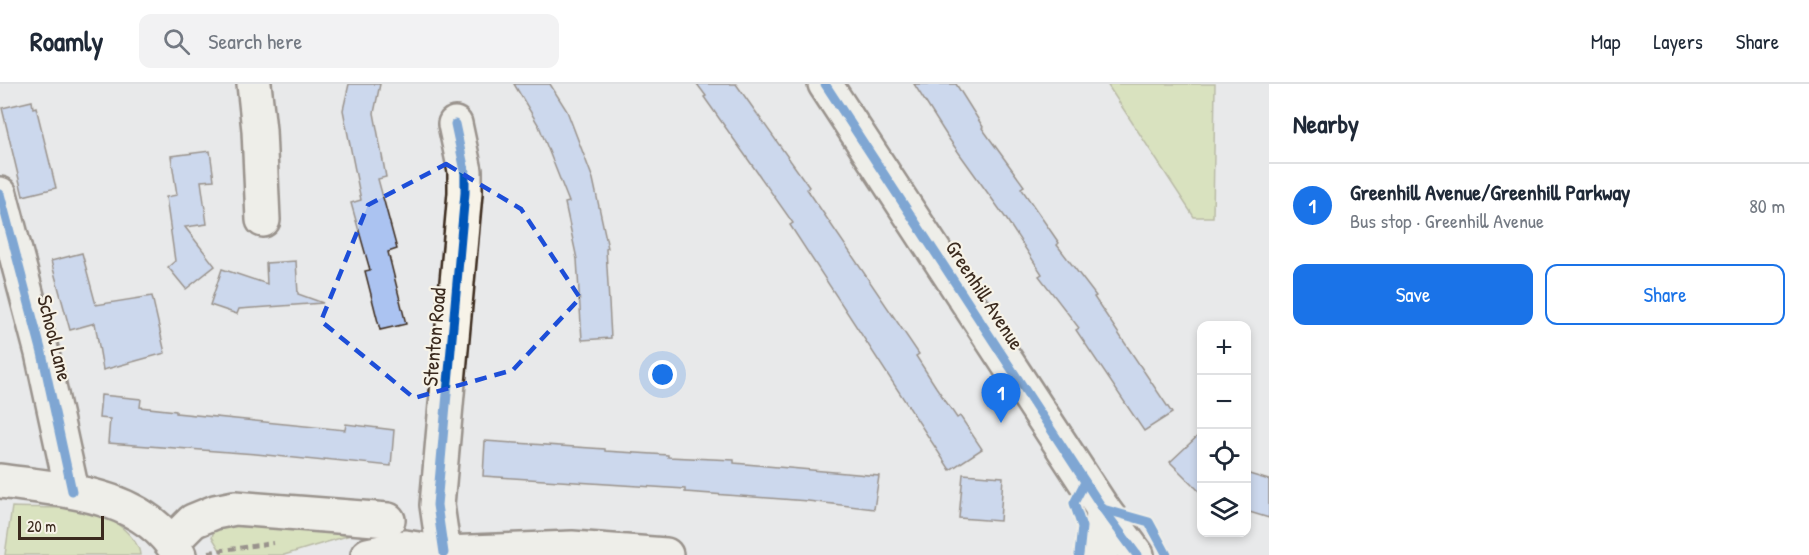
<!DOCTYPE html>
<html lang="en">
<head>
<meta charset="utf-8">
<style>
  :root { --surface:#fff; --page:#f2f2f3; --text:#1f2937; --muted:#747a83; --line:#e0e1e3; --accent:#1a73e8 }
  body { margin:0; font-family:"Patrick Hand",sans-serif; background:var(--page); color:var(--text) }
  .controls { position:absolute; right:18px; bottom:18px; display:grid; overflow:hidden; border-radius:12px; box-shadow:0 3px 9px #0003 }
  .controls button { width:54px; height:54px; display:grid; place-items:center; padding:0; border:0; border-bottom:2px solid var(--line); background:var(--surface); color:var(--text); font:30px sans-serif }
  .scale { position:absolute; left:18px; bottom:15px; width:86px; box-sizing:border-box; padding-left:6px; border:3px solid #3b2a1e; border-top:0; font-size:16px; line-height:21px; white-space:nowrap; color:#3b2a1e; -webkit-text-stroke:4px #f7f3e8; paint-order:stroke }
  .you { position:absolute; left:663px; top:291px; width:21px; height:21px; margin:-15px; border:4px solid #fff; border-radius:50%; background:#1a73e8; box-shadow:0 0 0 9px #1a73e833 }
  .badge { display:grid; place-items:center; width:39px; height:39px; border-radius:50%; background:var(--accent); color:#fff; font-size:20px; font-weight:700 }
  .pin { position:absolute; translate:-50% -50px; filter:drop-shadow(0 2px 3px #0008) }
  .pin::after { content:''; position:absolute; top:32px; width:21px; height:18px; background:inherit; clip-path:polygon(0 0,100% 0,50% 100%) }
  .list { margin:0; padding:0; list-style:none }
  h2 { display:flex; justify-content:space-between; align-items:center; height:78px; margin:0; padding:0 24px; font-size:26px }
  h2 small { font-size:20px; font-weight:400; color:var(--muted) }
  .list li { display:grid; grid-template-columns:39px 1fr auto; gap:18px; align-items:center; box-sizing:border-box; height:84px; padding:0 24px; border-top:2px solid var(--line) }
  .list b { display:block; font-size:22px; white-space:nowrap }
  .list p { margin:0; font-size:20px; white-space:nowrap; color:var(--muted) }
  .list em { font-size:20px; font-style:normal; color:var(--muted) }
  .actions { display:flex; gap:12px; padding:18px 24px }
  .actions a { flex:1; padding:14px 0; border:2px solid var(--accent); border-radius:12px; text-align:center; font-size:21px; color:var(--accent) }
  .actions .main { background:var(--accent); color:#fff }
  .icon { flex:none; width:33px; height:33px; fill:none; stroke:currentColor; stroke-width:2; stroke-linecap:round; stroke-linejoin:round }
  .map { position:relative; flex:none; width:1269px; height:471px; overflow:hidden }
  header { display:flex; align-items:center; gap:36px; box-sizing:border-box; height:84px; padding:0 30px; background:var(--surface); border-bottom:2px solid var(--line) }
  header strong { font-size:28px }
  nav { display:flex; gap:33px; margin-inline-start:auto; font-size:21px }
  .search { width:420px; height:54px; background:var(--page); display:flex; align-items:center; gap:15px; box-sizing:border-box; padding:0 21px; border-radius:12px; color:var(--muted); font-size:22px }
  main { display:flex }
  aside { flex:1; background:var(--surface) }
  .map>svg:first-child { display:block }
  .green { fill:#c8d98d; stroke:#828256; stroke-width:1.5 }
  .building { fill:#abc3f1; stroke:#3b2a1e; stroke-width:1.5 }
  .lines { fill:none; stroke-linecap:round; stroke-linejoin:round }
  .minor-casing { stroke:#3b2a1e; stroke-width:38 }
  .tertiary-casing { stroke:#3b2a1e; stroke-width:38 }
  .secondary-casing { stroke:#3b2a1e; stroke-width:38 }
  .path { stroke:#3b2a1e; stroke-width:4; stroke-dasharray:6 4.5; stroke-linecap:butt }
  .minor { stroke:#f7f3e8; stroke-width:33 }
  .tertiary { stroke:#f7f3e8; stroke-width:33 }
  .secondary { stroke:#f7f3e8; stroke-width:33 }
  .cycleway-casing { stroke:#f7f3e8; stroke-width:13 }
  .cycleway { stroke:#0057b8; stroke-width:9 }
  .marked { fill:none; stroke:#1d4ed8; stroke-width:4.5; stroke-dasharray:12 8; stroke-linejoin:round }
  .labels { text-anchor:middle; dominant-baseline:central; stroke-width:4.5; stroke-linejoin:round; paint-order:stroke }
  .street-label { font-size:21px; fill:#3b2a1e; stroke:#f7f3e8 }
</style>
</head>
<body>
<header>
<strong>Roamly</strong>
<div class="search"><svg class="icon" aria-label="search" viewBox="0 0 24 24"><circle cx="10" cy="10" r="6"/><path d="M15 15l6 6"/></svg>Search here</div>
<nav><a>Map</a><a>Layers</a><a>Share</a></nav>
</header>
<main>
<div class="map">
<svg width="1269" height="471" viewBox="0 0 1269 471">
  <rect width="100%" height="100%" fill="#e8e9ea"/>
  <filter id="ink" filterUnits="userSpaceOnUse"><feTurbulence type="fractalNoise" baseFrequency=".0167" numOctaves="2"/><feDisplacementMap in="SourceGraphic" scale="12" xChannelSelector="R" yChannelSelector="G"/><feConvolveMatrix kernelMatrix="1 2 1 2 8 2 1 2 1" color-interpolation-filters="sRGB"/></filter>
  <g filter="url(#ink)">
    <g class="green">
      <polygon points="1107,0 1215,0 1213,133 1194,133"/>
      <path d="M 12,423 C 38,424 65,423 91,426 C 108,429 139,454 140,471 L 5,471 Z"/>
      <polygon points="225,432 367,446 284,471 223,471 212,453 215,443"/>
    </g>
    <g class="building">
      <polygon points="349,0 380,0 374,29 386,93 378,95 397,165 388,168 406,240 380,246 365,187 370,186 351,119 361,116 343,26"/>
      <polygon points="514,0 550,0 567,27 593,95 608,164 606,165 611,254 582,256 577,175 565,119 569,118 539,42"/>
      <polygon points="697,0 736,0 809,103 807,105 919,270 916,272 936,303 957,334 960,332 982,365 950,386 790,141 793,139 704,13 706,12"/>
      <polygon points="914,0 956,0 983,43 982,44 1024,102 1021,104 1059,159 1057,161 1096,212 1094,213 1172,329 1144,347 1076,246 1079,244 1039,192 1042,190 1005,133 949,55"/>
      <polygon points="32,17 33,24 36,23 56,104 23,112 2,24"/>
      <polygon points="210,67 214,96 201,97 207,140 185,143 215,182 186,205 168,183 175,177 166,113 177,111 171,72"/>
      <polygon points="82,169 96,221 152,212 165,269 103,286 95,239 70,246 51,177"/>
      <polygon points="296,177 298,210 323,219 239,225 237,230 210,221 222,185 267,200 266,179"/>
      <polygon points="101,311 141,315 140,323 176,327 176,329 345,346 346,340 394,346 391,382 324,375 324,377 256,370 108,359 110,335 99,334"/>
      <polygon points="1202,348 1202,410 1170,378"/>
      <polygon points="485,357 605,365 605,367 668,371 668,373 734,376 734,379 879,392 874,425 808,417 685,408 685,405 483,392"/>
      <polygon points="1246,389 1269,396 1269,434 1246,427"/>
      <polygon points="963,390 1003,393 1000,437 959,434"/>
    </g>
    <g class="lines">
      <defs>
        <g id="minor">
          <polyline points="254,0 259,46 263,136"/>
          <polyline points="0,110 42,269 72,407"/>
          <path d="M 0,397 C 63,406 144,409 179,471"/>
          <polyline points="172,458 193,437 215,428 235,424 388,436"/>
          <polyline points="444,469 437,421 465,109 465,87 455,40"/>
        </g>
        <g id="tertiary">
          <polyline points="825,0 1103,425 1137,471"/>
          <polyline points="1101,471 1103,425"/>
        </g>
        <polyline id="secondary" points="368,471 405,463 444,469 572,464 666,471"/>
      </defs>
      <use href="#minor" class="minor-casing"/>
      <use href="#tertiary" class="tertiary-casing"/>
      <use href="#secondary" class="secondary-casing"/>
      <polyline class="path" points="209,468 273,459"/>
      <use href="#minor" class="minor"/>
      <use href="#tertiary" class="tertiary"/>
      <use href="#secondary" class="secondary"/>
      <defs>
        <g id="cycleway">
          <polyline points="825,0 1103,425 1137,471"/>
          <polyline points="0,110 42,269 72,407"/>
          <polyline points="1103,425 1149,438 1167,471"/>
          <polyline points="444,469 437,421 465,109 465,87 455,40"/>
          <polyline points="1079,471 1082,443 1074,419 1085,398"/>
        </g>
      </defs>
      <use href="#cycleway" class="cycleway-casing"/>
      <use href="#cycleway" class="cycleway"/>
    </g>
  </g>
  <path d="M0 0H1269V471H0ZM 446,80 L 521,125 L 580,214 L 513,286 L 414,314 L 321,237 L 368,121 Z" fill="#e8e9ea" fill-opacity=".55" fill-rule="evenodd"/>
  <path class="marked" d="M 446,80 L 521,125 L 580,214 L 513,286 L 414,314 L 321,237 L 368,121 Z"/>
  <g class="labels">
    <g class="street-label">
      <text transform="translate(985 211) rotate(57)">Greenhill Avenue</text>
      <text transform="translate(434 253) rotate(-85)">Stenton Road</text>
      <text transform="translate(55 254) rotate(76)">School Lane</text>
    </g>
  </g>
</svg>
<div class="controls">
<button>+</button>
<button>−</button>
<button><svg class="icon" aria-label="locate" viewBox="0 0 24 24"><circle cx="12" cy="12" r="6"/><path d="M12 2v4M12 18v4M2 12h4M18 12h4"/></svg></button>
<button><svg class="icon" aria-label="layers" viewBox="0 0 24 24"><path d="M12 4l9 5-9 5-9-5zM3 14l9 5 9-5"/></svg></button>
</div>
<div class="scale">20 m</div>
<div class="you"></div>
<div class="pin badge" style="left:1001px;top:339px">1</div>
</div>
<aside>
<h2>Nearby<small></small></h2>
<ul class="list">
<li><span class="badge">1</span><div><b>Greenhill Avenue/Greenhill Parkway</b><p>Bus stop · Greenhill Avenue</p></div><em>80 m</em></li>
</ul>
<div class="actions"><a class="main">Save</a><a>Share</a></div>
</aside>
</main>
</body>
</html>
